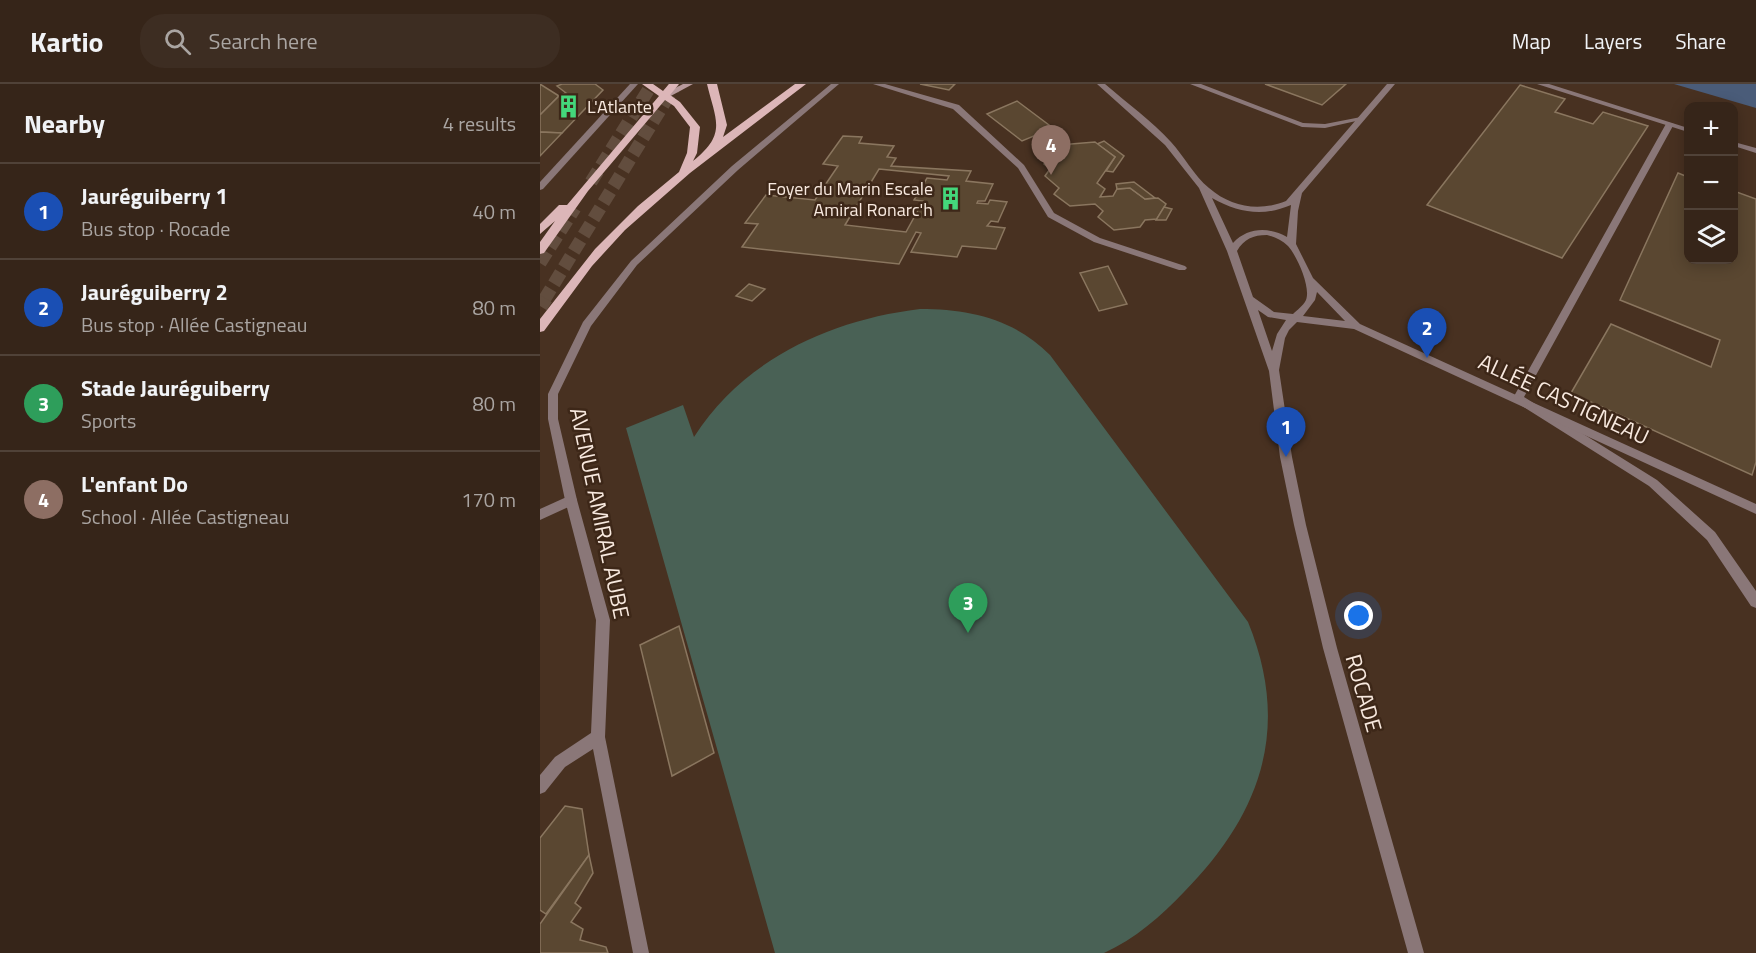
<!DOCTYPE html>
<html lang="en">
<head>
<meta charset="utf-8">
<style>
  :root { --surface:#362519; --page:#3d2d22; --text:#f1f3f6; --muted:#aaa5a2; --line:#504238; --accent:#d93025 }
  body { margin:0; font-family:"Titillium Web",sans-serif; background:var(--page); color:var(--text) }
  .controls { position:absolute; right:18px; top:18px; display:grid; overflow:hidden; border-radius:12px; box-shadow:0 3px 15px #0003 }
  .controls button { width:54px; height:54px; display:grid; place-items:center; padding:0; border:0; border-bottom:2px solid var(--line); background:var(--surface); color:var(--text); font:30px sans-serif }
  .you { position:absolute; left:819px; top:532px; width:21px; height:21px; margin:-15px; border:4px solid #fff; border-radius:50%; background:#1a73e8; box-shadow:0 0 0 9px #1a73e833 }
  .badge { display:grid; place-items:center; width:39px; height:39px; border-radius:50%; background:var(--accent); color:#fff; font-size:20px; font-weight:700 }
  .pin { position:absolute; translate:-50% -50px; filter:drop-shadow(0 2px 3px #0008) }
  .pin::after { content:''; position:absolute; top:32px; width:21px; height:18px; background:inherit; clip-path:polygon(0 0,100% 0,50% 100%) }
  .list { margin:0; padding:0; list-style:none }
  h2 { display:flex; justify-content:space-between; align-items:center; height:78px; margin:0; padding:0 24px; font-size:26px }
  h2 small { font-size:20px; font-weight:400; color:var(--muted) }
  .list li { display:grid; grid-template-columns:39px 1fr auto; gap:18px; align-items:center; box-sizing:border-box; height:96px; padding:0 24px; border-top:2px solid var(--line) }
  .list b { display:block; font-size:22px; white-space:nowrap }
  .list p { margin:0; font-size:20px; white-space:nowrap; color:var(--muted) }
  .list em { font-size:20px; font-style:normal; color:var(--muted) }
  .icon { flex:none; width:33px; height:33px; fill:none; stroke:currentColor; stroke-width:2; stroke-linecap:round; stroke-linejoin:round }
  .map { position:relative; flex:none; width:1216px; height:869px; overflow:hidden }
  header { display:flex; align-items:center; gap:36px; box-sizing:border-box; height:84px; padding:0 30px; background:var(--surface); border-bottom:2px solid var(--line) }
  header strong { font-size:28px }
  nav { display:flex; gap:33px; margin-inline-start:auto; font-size:21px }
  .search { width:420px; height:54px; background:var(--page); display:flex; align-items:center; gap:15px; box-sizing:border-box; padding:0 21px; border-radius:24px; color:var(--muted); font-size:22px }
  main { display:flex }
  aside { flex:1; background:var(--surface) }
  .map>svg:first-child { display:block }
  .green { fill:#496155 }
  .water { fill:#4a5c79 }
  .building { fill:#5a4731; stroke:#8a765f; stroke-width:1.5; fill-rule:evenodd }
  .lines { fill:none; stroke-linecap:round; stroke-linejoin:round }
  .motorway-tunnel-far1 { stroke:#624d3e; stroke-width:13; stroke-dasharray:13 6; stroke-linecap:butt }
  .motorway-tunnel { stroke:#624d3e; stroke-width:16; stroke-dasharray:16 8; stroke-linecap:butt }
  .service { fill:#8a7778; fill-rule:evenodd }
  .minor { fill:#8a7778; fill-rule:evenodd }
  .tertiary { fill:#8a7778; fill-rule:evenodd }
  .secondary { fill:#b89a9c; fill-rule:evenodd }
  .primary { fill:#dcb6b8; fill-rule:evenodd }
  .labels { text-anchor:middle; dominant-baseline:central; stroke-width:5; stroke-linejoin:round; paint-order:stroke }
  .far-poi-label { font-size:18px; fill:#f8e9df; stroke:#3d2718; text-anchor:start }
  .street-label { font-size:22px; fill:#f8e9df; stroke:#3d2718 }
</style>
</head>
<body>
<header>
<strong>Kartio</strong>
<div class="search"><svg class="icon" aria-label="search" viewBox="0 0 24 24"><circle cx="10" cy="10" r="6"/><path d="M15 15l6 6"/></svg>Search here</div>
<nav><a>Map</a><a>Layers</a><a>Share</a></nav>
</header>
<main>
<aside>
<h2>Nearby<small>4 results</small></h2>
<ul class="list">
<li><span class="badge" style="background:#1a4fb4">1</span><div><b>Jauréguiberry 1</b><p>Bus stop · Rocade</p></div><em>40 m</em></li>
<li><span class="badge" style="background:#1a4fb4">2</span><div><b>Jauréguiberry 2</b><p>Bus stop · Allée Castigneau</p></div><em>80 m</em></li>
<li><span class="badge" style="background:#2e9e5b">3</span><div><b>Stade Jauréguiberry</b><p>Sports</p></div><em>80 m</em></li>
<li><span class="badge" style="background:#8d6e63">4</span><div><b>L'enfant Do</b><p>School · Allée Castigneau</p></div><em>170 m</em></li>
</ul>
</aside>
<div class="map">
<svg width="1216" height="869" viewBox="0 0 1216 869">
  <rect width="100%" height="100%" fill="#483121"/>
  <path class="green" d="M 380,225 C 430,225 474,235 510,271 L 708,538 C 751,643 722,729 644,808 C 621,832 595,855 564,869 L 235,869 L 86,344 L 143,321 L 154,353 C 204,275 290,236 380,225 Z"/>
  <polygon class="water" points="1134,0 1216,0 1216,24"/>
  <g class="building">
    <polygon points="0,0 19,12 0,31"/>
    <polygon points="22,0 55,0 63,6 22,49 0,48 0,31 19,12 26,9 17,2"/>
    <polygon points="380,0 415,0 409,6"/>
    <polygon points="725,0 806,0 782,21"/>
    <polygon points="980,1 1025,15 1015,28 1053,40 1063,28 1108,42 1022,174 887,121"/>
    <polygon points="477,17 513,44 482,57 447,30"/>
    <polygon points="0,48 22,49 0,72"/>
    <path d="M 303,52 L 322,53 L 319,59 L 354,62 L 347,73 L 356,74 L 351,82 L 431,87 L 426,97 L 453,100 L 445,117 L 438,117 L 437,119 L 448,120 L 450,116 L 467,118 L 458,138 L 451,137 L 447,142 L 465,144 L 456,165 L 422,162 L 417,173 L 371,168 L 381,149 L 376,148 L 359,180 L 202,163 L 218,140 L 205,139 L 226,111 L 275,116 L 298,82 L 283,80 ZM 339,85 L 409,92 L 407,96 L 387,94 L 374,116 L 383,117 L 366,148 L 305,141 Z"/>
    <polygon points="564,57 584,72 573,88 566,87 575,73 557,60"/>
    <polygon points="555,58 575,73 557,99 565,105 560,113 573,112 577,105 590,104 605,115 618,114 626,120 617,135 605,136 600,143 574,146 558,133 563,127 555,120 530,122 514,110 519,104 505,92 510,85 504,80 519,61"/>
    <polygon points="1138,89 1148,93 1148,176 1194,176 1194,107 1216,115 1216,378 1212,391 1031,309 1071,240 1171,283 1180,256 1080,216"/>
    <polygon points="594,98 615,114 605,115 590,104 577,105 576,100"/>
    <polygon points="624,123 632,125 626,136 616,136"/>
    <polygon points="568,182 587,220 559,227 540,189"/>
    <polygon points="209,200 225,205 212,217 196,212"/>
    <polygon points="139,542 174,669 132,692 100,561"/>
    <polygon points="25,722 42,725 49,771 6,830 0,826 0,754"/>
    <polygon points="49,771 53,789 35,819 41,824 31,838 43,845 40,856 66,863 68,869 0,869 0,840"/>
  </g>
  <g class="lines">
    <g class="motorway-tunnel-far1">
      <polyline points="51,98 112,0"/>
      <polyline points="0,179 35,124"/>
      <polyline points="4,216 136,0"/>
    </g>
    <polyline class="motorway-tunnel" points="0,222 5,214"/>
    <g class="service">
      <polygon points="90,0 98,0 3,105 0,106 0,98"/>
      <polygon points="650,0 661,0 763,39 785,40 821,33 825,35 785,44 762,43"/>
      <polygon points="31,411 35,412 37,416 35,420 0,436 0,425"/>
    </g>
    <g class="minor">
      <polygon points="291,0 299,0 198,86 97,181 51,242 18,310 18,335 37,416 70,536 65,653 109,869 93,869 53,665 25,683 5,708 0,710 0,691 15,673 51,649 56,536 25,416 8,335 8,310 43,238 91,177 192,82"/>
      <polygon points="333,0 345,0 419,21 484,81 514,129 560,154 645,182 647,184 645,186 639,186 554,158 508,133 478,84 413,25"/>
      <polygon points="1127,38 1134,40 984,313 1117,396 1175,448 1216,507 1216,524 1211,522 1167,456 1109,402 974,317 973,314"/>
    </g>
    <g class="tertiary">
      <path d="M 557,0 L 565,0 C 587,19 612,37 631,58 C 644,72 654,92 669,104 C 691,123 719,128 746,117 L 847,0 L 855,0 L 762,109 L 758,127 L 756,160 L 773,194 L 820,240 L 1216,420 L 1216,430 L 814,245 L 757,238 L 749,246 L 745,254 L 739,286 L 752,373 L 766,441 L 797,564 L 884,869 L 868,869 L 783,564 L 754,441 L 740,373 L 729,287 L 687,167 L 659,104 L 625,61 ZM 672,114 C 699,129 723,133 751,121 L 747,153 C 729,143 708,143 693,159 ZM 727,151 C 735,153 742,156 748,162 C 757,172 771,203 766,216 C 763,222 757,226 753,230 L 734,228 L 713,213 L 697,167 C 704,155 713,151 727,151 ZM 777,208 L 805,237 L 763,232 L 775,216 ZM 718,226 L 728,233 L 746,236 L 737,250 L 732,267 Z"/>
      <polygon points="997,0 1009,0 1148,44 1148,48"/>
      <polygon points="1194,58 1216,64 1216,69 1194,62"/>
    </g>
    <polygon class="secondary" points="143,0 153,0 127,14 120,12"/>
    <path class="primary" d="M 102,0 L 113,0 L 123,7 L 129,0 L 139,0 L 130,11 L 140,18 L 160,43 L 157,69 L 153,77 C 187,50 176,37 167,0 L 177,0 L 187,41 L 183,53 L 255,0 L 266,0 L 150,89 L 85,146 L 52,182 L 4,247 L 0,248 L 0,235 L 55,165 L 98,122 L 139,88 L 147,69 L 150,43 L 134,22 L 125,16 L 48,107 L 4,169 L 0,170 L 0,158 L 15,137 L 0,150 L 0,140 L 19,121 L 27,121 L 119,12 Z"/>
  </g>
  <defs>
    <symbol id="building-bare" viewBox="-9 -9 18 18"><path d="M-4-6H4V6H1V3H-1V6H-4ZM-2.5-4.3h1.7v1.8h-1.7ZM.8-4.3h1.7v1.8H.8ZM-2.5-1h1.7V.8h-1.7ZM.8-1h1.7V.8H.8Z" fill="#44d77b" stroke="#3d2718" stroke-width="2.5" paint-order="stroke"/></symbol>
  </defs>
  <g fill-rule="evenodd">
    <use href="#building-bare" x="12" y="6" width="33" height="33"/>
    <use href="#building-bare" x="394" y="98" width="33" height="33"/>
  </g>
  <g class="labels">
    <g class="far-poi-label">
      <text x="47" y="22">L'Atlante</text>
      <text x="393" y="104" text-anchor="end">Foyer du Marin Escale<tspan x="393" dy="21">Amiral Ronarc'h</tspan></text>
    </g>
    <g class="street-label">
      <text transform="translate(1024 315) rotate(25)">ALLÉE CASTIGNEAU</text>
      <text transform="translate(60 429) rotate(78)">AVENUE AMIRAL AUBE</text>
      <text transform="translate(824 609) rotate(74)">ROCADE</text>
    </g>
  </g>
</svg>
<div class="controls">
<button>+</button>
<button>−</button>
<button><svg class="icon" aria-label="layers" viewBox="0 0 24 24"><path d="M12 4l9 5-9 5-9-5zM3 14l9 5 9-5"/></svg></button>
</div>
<div class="you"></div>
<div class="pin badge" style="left:746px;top:373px;background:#1a4fb4">1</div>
<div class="pin badge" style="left:887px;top:274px;background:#1a4fb4">2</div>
<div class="pin badge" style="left:428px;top:549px;background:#2e9e5b">3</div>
<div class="pin badge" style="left:511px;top:91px;background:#8d6e63">4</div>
</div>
</main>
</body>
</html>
